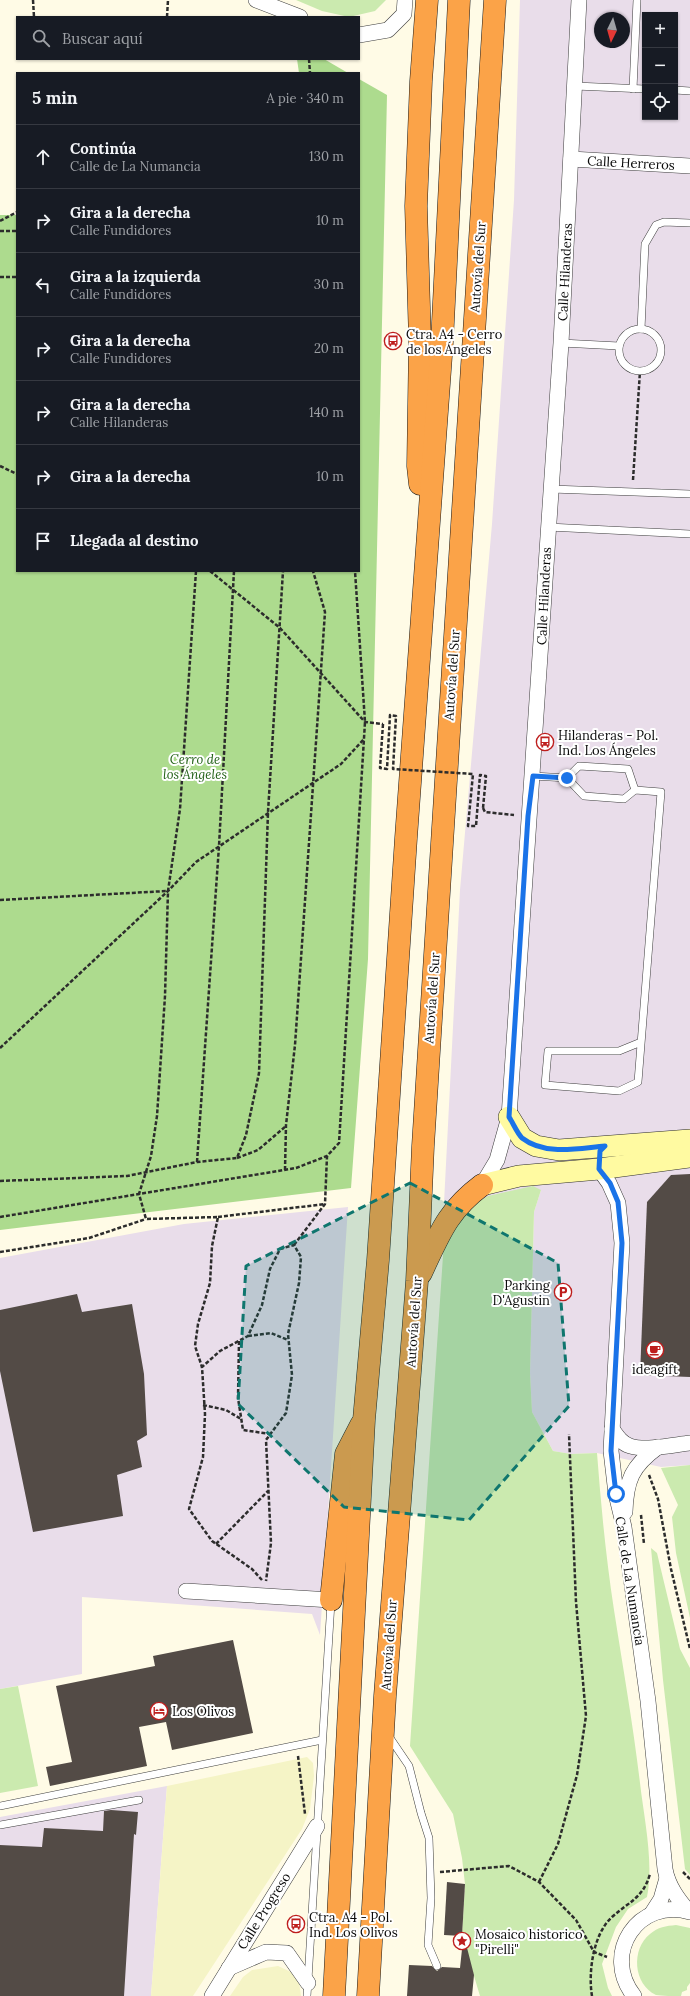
<!DOCTYPE html>
<html lang="es">
<head>
<meta charset="utf-8">
<style>
  :root { --surface:#171b24; --page:#20242c; --text:#f1f3f6; --muted:#9ea1a6; --line:#363941 }
  body { margin:0; font-family:Lora,serif; background:var(--page); color:var(--text) }
  .controls { position:absolute; right:12px; top:12px; display:grid; overflow:hidden; border-radius:0px; box-shadow:0 1px 3px #0004 }
  .controls button { width:36px; height:36px; display:grid; place-items:center; padding:0; border:0; border-bottom:1px solid var(--line); background:var(--surface); color:var(--text); font:20px sans-serif }
  .compass { position:absolute; left:594px; top:12px; width:36px; height:36px; border-radius:50%; background:var(--surface); box-shadow:0 1px 3px #0004; rotate:185deg }
  .stop { position:absolute; width:12px; height:12px; margin:-9px; border:3px solid #1a73e8; border-radius:50%; background:#fff }
  .stop.end { background:#1a73e8; border-color:#fff; box-shadow:0 1px 4px #0008 }
  .list { margin:0; padding:0; list-style:none }
  h2 { display:flex; justify-content:space-between; align-items:center; height:52px; margin:0; padding:0 16px; font-size:17px }
  h2 small { font-size:13px; font-weight:400; color:var(--muted) }
  .list li { display:grid; grid-template-columns:26px 1fr auto; gap:12px; align-items:center; box-sizing:border-box; height:64px; padding:0 16px; border-top:1px solid var(--line) }
  .list b { display:block; font-size:15px; white-space:nowrap }
  .list p { margin:0; font-size:13px; white-space:nowrap; color:var(--muted) }
  .list em { font-size:13px; font-style:normal; color:var(--muted) }
  .icon { flex:none; width:22px; height:22px; fill:none; stroke:currentColor; stroke-width:2; stroke-linecap:round; stroke-linejoin:round }
  .map { position:relative; flex:none; width:690px; height:1996px; overflow:hidden }
  .search { position:absolute; background:var(--surface); box-shadow:0 1px 3px #0004; left:16px; top:16px; width:344px; height:44px; display:flex; align-items:center; gap:10px; box-sizing:border-box; padding:0 14px; border-radius:0px; color:var(--muted); font-size:15px }
  .panel { position:absolute; background:var(--surface); box-shadow:0 1px 3px #0004; left:16px; top:72px; width:344px; height:500px; border-radius:0px }
  .map>svg:first-child { display:block }
  .industrial { fill:#e9ddea; fill-rule:evenodd }
  .farmland { fill:#f5f4c6 }
  .green { fill:#cbeaaf }
  .forest { fill:#addb8e }
  .building { fill:#534b46 }
  .lines { fill:none; stroke-linecap:round; stroke-linejoin:round }
  .lane-casing { stroke:#3d3d3d; stroke-width:8 }
  .street-casing { stroke:#3d3d3d; stroke-width:16 }
  .secondary-casing { stroke:#2c2c2c; stroke-width:22 }
  .highway-casing { stroke:#1b1b1b; stroke-width:23 }
  .path { stroke:#2c2c2c; stroke-width:2.5; stroke-dasharray:4 2; stroke-linecap:butt }
  .lane { stroke:#fff; stroke-width:7 }
  .street { stroke:#fff; stroke-width:15 }
  .secondary { stroke:#fffaa1; stroke-width:21 }
  .highway { stroke:#fba348; stroke-width:22 }
  .path-bridge { stroke:#2c2c2c; stroke-width:2.5; stroke-dasharray:4 2; stroke-linecap:butt }
  .route { stroke:#1a73e8; stroke-width:5 }
  .marked { fill:#0f766e; fill-opacity:0.2; stroke:#0f766e; stroke-width:3; stroke-dasharray:8 5; stroke-linejoin:round }
  .labels { text-anchor:middle; dominant-baseline:central; stroke-width:4; stroke-linejoin:round; paint-order:stroke }
  .street-label { font-size:13px; fill:#0a0a0a; stroke:#fff }
  .poi-label { font-size:13px; fill:#0a0a0a; stroke:#fff; text-anchor:start }
  .park-label { font-size:13px; font-style:italic; fill:#246319; stroke:#fff }
</style>
</head>
<body>
<div class="map">
<svg width="690" height="1996" viewBox="0 0 690 1996">
  <rect width="100%" height="100%" fill="#fffbe6"/>
  <g class="industrial">
    <path d="M 520,0 L 690,0 L 690,1465 L 661,1467 L 597,1453 L 571,1454 L 553,1451 L 532,1412 L 530,1373 L 534,1212 L 541,1190 L 454,1219 L 444,1203 L 460,890 L 492,524 L 514,200 ZM 645,15 L 675,15 L 675,117 L 645,117 ZM 600,18 L 624,18 L 624,42 L 600,42 Z"/>
    <polygon points="348,1207 320,1635 312,1614 82,1597 82,1674 0,1689 0,1258 184,1224"/>
    <polygon points="167,1786 151,1996 0,1996 0,1817"/>
  </g>
  <g class="farmland">
    <polygon points="307,1757 313,1763 314,1776 310,1809 302,1829 193,1996 151,1996 167,1786"/>
    <polygon points="278,1966 291,1972 299,1982 301,1996 230,1996 243,1977 252,1970"/>
  </g>
  <g class="green">
    <polygon points="296,0 386,0 375,11 349,17 322,11"/>
    <path d="M 533,1186 L 541,1190 L 534,1212 L 530,1373 L 532,1412 L 553,1451 L 571,1454 L 597,1453 C 601,1506 606,1558 614,1610 C 623,1668 633,1724 640,1783 C 644,1818 654,1863 647,1897 L 628,1909 L 616,1927 L 602,1964 L 608,1988 L 612,1996 L 480,1996 L 462,1936 L 465,1884 L 462,1858 L 453,1814 L 410,1746 L 444,1241 L 471,1206 L 488,1196 Z"/>
    <polygon points="690,1465 690,1618 676,1553 672,1517 678,1505 661,1468"/>
    <polygon points="651,1548 657,1553 680,1649 690,1668 690,1875 685,1869 663,1680"/>
    <polygon points="18,1686 38,1786 0,1793 0,1689"/>
    <path d="M 676,1925 L 690,1928 L 690,1983 L 687,1987 L 687,1990 L 682,1992 L 681,1996 C 674,1996 662,1996 656,1995 C 633,1984 631,1949 650,1934 C 658,1927 666,1926 676,1925 Z"/>
  </g>
  <g class="forest">
    <polygon points="297,59 324,59 348,73 299,73"/>
    <polygon points="359,79 387,95 368,959 351,1188 0,1230 0,215 17,215 17,571 359,571"/>
  </g>
  <g class="building">
    <polygon points="690,1174 690,1377 640,1375 647,1202 671,1175"/>
    <polygon points="77,1294 82,1312 132,1304 144,1374 147,1435 137,1441 142,1467 117,1475 123,1516 33,1532 0,1371 0,1310"/>
    <polygon points="233,1640 253,1733 172,1750 166,1722 139,1727 147,1766 50,1786 46,1767 72,1762 56,1686 155,1666 153,1656"/>
    <polygon points="111,1810 138,1812 136,1835 134,1834 124,1996 0,1996 0,1845 42,1847 44,1828 103,1831 104,1811"/>
    <polygon points="447,1882 465,1884 462,1936 444,1935"/>
    <polygon points="463,1940 465,1940 474,1975 472,1996 407,1996 409,1965 432,1966 437,1971 442,1967 460,1968"/>
  </g>
  <g class="lines">
    <defs>
      <g id="lane">
        <polyline points="575,86 645,89"/>
        <polyline points="633,89 637,0"/>
        <polyline points="675,90 690,91"/>
        <polyline points="641,329 645,244 656,225 664,222 690,223"/>
        <circle cx="640" cy="350" r="21"/>
        <polyline points="561,343 619,346"/>
        <polyline points="551,489 690,494"/>
        <polyline points="548,527 690,534"/>
        <polyline points="533,776 567,778 584,796 624,799 635,790 661,792 638,1082 619,1091 545,1085 548,1051 619,1051 641,1042"/>
        <polyline points="567,778 579,766 628,769 635,790"/>
        <polyline points="388,1735 409,1766 421,1813 429,1838 431,1898 428,1945 437,1966"/>
        <polyline points="0,1806 322,1740"/>
        <polyline points="0,1825 139,1800"/>
        <polyline points="307,1996 331,1602"/>
      </g>
      <g id="street">
        <polyline points="256,0 300,17"/>
        <polyline points="359,35 388,30 404,14 405,0"/>
        <polyline points="571,159 690,166"/>
        <path d="M 599,1169 L 609,1183 L 618,1203 L 622,1243 L 611,1451 L 616,1494 L 624,1527 L 648,1701 L 665,1869 C 668,1886 678,1899 688,1911"/>
        <polyline points="482,1185 497,1160 509,1117 561,343 579,0"/>
        <path d="M 612,1429 C 617,1436 621,1443 630,1446 C 646,1451 673,1445 690,1443"/>
        <path d="M 625,1512 C 626,1480 632,1466 658,1447"/>
        <polyline points="186,1591 331,1600"/>
        <polyline points="652,1913 661,1899 667,1878"/>
        <polyline points="229,1968 266,1952 287,1953 308,1983"/>
        <polyline points="212,1996 317,1826"/>
        <path d="M 634,1996 C 601,1954 638,1897 690,1912"/>
      </g>
      <g id="secondary">
        <polyline points="509,1117 522,1138 536,1146 559,1150 690,1140"/>
        <polyline points="482,1185 519,1176 599,1169 690,1157"/>
      </g>
      <g id="highway">
        <polyline points="420,484 418,466 420,341 416,206 421,81 427,0"/>
        <path d="M 421,1273 C 439,1235 447,1211 482,1185"/>
        <polyline points="331,1600 346,1454 361,1425"/>
        <polyline points="334,1996 364,1420 378,1260 406,838 442,342 459,0"/>
        <polyline points="368,1996 385,1696 417,1281 423,1146 495,0"/>
      </g>
    </defs>
    <use href="#lane" class="lane-casing"/>
    <use href="#street" class="street-casing"/>
    <use href="#secondary" class="secondary-casing"/>
    <use href="#highway" class="highway-casing"/>
    <g class="path">
      <polyline points="33,0 34,17"/>
      <polyline points="167,17 168,0"/>
      <polyline points="309,59 310,73"/>
      <polyline points="0,221 17,212"/>
      <polyline points="0,231 17,231"/>
      <polyline points="0,277 17,277"/>
      <polyline points="0,466 17,474"/>
      <polyline points="633,480 640,371"/>
      <polyline points="196,571 180,809 168,891 165,996 157,1116 151,1156 139,1194 146,1219 218,1217 212,1246 210,1283 198,1324 195,1346 202,1367"/>
      <polyline points="210,571 280,628 365,722 383,724"/>
      <polyline points="483,808 485,812 514,815"/>
      <polyline points="0,900 167,891"/>
      <polyline points="0,1048 168,891 196,862 341,764 364,739"/>
      <polyline points="237,1158 258,1150 286,1126"/>
      <polyline points="197,1162 219,846 234,571"/>
      <polyline points="285,1170 286,1125 295,1045 325,612 313,571"/>
      <polyline points="0,1181 127,1176 197,1162 237,1158 246,1135 259,1073 268,812 283,571"/>
      <polyline points="0,1217 296,1168 327,1156 339,1143 365,722 355,571"/>
      <polyline points="218,1217 325,1204"/>
      <polyline points="294,1245 325,1204 327,1156"/>
      <polyline points="0,1252 89,1238 146,1219"/>
      <polyline points="248,1336 271,1333 288,1340"/>
      <polyline points="239,1341 238,1398 243,1430 270,1434"/>
      <polyline points="203,1405 226,1410 241,1419"/>
      <polyline points="649,1475 658,1499 671,1569 690,1649"/>
      <polyline points="641,1515 644,1544"/>
      <polyline points="216,1544 268,1491"/>
      <polyline points="262,1580 252,1569 212,1541 189,1509 203,1457 205,1414 202,1367 220,1351 248,1336 262,1305 270,1269 280,1249 294,1245 301,1257 299,1283 288,1334 292,1375 286,1413 266,1440 271,1543 266,1581"/>
      <polyline points="298,1756 305,1814"/>
      <polyline points="440,1872 509,1866 539,1882 576,1920 594,1952 607,1957"/>
      <polyline points="683,1872 690,1879"/>
      <polyline points="539,1882 558,1844 577,1775 586,1716 576,1602 569,1434"/>
      <path d="M 592,1996 C 588,1973 593,1934 612,1917 C 630,1901 643,1898 650,1874"/>
    </g>
    <use href="#lane" class="lane"/>
    <use href="#street" class="street"/>
    <use href="#secondary" class="secondary"/>
    <use href="#highway" class="highway"/>
    <polyline class="path-bridge" points="383,724 380,768 387,769 390,715 396,716 393,769 473,774 468,826 476,826 480,775 486,776 483,808"/>
  </g>
  <g class="lines">
    <path class="route" d="M 567,778 L 533,776 L 528,816 L 509,1117 C 513,1123 517,1133 522,1138 C 545,1156 579,1148 605,1146 L 600,1151 L 599,1169 L 610,1183 L 618,1202 L 622,1243 L 611,1451 L 616,1494"/>
  </g>
  <path class="marked" d="M 410,1183 L 558,1263 L 569,1406 L 469,1520 L 344,1507 L 238,1404 L 246,1266 Z"/>
  <defs>
    <symbol id="bus-ring" viewBox="-11 -11 22 22"><circle r="9.5" fill="#fff" stroke="#be1e1d" stroke-width="1.5"/><path d="M-5-6H5V4H4V6H2V4H-2V6H-4V4H-5ZM-3.5-4V0h7V-4ZM-3.5 1.2v1.5H-2V1.2ZM2 1.2v1.5H3.5V1.2Z" fill="#be1e1d"/></symbol>
    <symbol id="parking-ring" viewBox="-11 -11 22 22"><circle r="9.5" fill="#fff" stroke="#be1e1d" stroke-width="1.5"/><path d="M-3.5-5.5H1a3.5 3.5 0 0 1 0 7H-1V5.5H-3.5ZM-1-3.4V-.6H.8a1.4 1.4 0 0 0 0-2.8Z" fill="#be1e1d"/></symbol>
    <symbol id="cafe-ring" viewBox="-11 -11 22 22"><circle r="9.5" fill="#fff" stroke="#be1e1d" stroke-width="1.5"/><path d="M-5.5-4.5H6V0H3Q3 3.5 0 3.5H-2.5Q-5.5 3.5-5.5 0ZM3-3.2v2h1.7v-2ZM-6 4.5H4V6H-6Z" fill="#be1e1d"/></symbol>
    <symbol id="hotel-ring" viewBox="-11 -11 22 22"><circle r="9.5" fill="#fff" stroke="#be1e1d" stroke-width="1.5"/><path d="M-6-4.5h1.5V1H6V5H4.5V3h-9V5H-6ZM-4 0a1.8 1.8 0 1 1 3.6 0ZM.5 0V-2.5h3Q6-2.5 6 0Z" fill="#be1e1d"/></symbol>
    <symbol id="sight-ring" viewBox="-11 -11 22 22"><circle r="9.5" fill="#fff" stroke="#be1e1d" stroke-width="1.5"/><path d="M0-6L1.8-2.2L6-1.7L2.9 1.2L3.7 5.4L0 3.3L-3.7 5.4L-2.9 1.2L-6-1.7L-1.8-2.2Z" fill="#be1e1d"/></symbol>
  </defs>
  <g fill-rule="evenodd">
    <use href="#bus-ring" x="383" y="331" width="20" height="20"/>
    <use href="#bus-ring" x="535" y="732" width="20" height="20"/>
    <use href="#parking-ring" x="553" y="1282" width="20" height="20"/>
    <use href="#cafe-ring" x="645" y="1340" width="20" height="20"/>
    <use href="#hotel-ring" x="149" y="1701" width="20" height="20"/>
    <use href="#bus-ring" x="286" y="1914" width="20" height="20"/>
    <use href="#sight-ring" x="452" y="1931" width="20" height="20"/>
  </g>
  <g class="labels">
    <g class="street-label">
      <text transform="translate(631 163) rotate(3)">Calle Herreros</text>
      <text transform="translate(478 267) rotate(-86)">Autovía del Sur</text>
      <text transform="translate(565 272) rotate(-87)">Calle Hilanderas</text>
      <text transform="translate(544 596) rotate(-87)">Calle Hilanderas</text>
      <text transform="translate(452 675) rotate(-86)">Autovía del Sur</text>
      <text transform="translate(432 998) rotate(-86)">Autovía del Sur</text>
      <text transform="translate(414 1322) rotate(-86)">Autovía del Sur</text>
      <text transform="translate(630 1581) rotate(81)">Calle de La Numancia</text>
      <text transform="translate(389 1645) rotate(-86)">Autovía del Sur</text>
      <text transform="translate(264 1911) rotate(-58)">Calle Progreso</text>
    </g>
    <g class="poi-label">
      <text x="406" y="334">Ctra. A4 - Cerro<tspan x="406" dy="15">de los Ángeles</tspan></text>
      <text x="558" y="735">Hilanderas - Pol.<tspan x="558" dy="15">Ind. Los Ángeles</tspan></text>
      <text x="550" y="1285" text-anchor="end">Parking<tspan x="550" dy="15">D'Agustin</tspan></text>
      <text x="655" y="1369" text-anchor="middle">ideagift</text>
      <text x="172" y="1711">Los Olivos</text>
      <text x="309" y="1917">Ctra. A4 - Pol.<tspan x="309" dy="15">Ind. Los Olivos</tspan></text>
      <text x="475" y="1934">Mosaico historico<tspan x="475" dy="15">"Pirelli"</tspan></text>
    </g>
    <g class="park-label">
      <text x="195" y="759">Cerro de<tspan x="195" dy="15">los Ángeles</tspan></text>
    </g>
  </g>
</svg>
<div class="controls">
<button>+</button>
<button>−</button>
<button><svg class="icon" aria-label="locate" viewBox="0 0 24 24"><circle cx="12" cy="12" r="6"/><path d="M12 2v4M12 18v4M2 12h4M18 12h4"/></svg></button>
</div>
<svg class="compass" viewBox="-18 -18 36 36"><path d="M0-13l5 13h-10z" fill="#e53935"/><path d="M0 13l5-13h-10z" fill="#9ea1a6"/></svg>
<div class="stop" style="left:616px;top:1494px"></div>
<div class="stop end" style="left:567px;top:778px"></div>
<div class="search"><svg class="icon" aria-label="search" viewBox="0 0 24 24"><circle cx="10" cy="10" r="6"/><path d="M15 15l6 6"/></svg>Buscar aquí</div>
<section class="panel">
<h2>5 min<small>A pie · 340 m</small></h2>
<ul class="list">
<li><svg class="icon" aria-label="ahead" viewBox="0 0 24 24"><path d="M12 20V5M6 11l6-6 6 6"/></svg><div><b>Continúa</b><p>Calle de La Numancia</p></div><em>130 m</em></li>
<li><svg class="icon" aria-label="right" viewBox="0 0 24 24"><path d="M7 20v-9h11M14 6l5 5-5 5"/></svg><div><b>Gira a la derecha</b><p>Calle Fundidores</p></div><em>10 m</em></li>
<li><svg class="icon" aria-label="left" viewBox="0 0 24 24"><path d="M17 20v-9H6M10 6l-5 5 5 5"/></svg><div><b>Gira a la izquierda</b><p>Calle Fundidores</p></div><em>30 m</em></li>
<li><svg class="icon" aria-label="right" viewBox="0 0 24 24"><path d="M7 20v-9h11M14 6l5 5-5 5"/></svg><div><b>Gira a la derecha</b><p>Calle Fundidores</p></div><em>20 m</em></li>
<li><svg class="icon" aria-label="right" viewBox="0 0 24 24"><path d="M7 20v-9h11M14 6l5 5-5 5"/></svg><div><b>Gira a la derecha</b><p>Calle Hilanderas</p></div><em>140 m</em></li>
<li><svg class="icon" aria-label="right" viewBox="0 0 24 24"><path d="M7 20v-9h11M14 6l5 5-5 5"/></svg><div><b>Gira a la derecha</b></div><em>10 m</em></li>
<li><svg class="icon" aria-label="arrive" viewBox="0 0 24 24"><path d="M6 21V4h12l-3 4 3 4H6"/></svg><div><b>Llegada al destino</b></div></li>
</ul>
</section>
</div>
</body>
</html>
